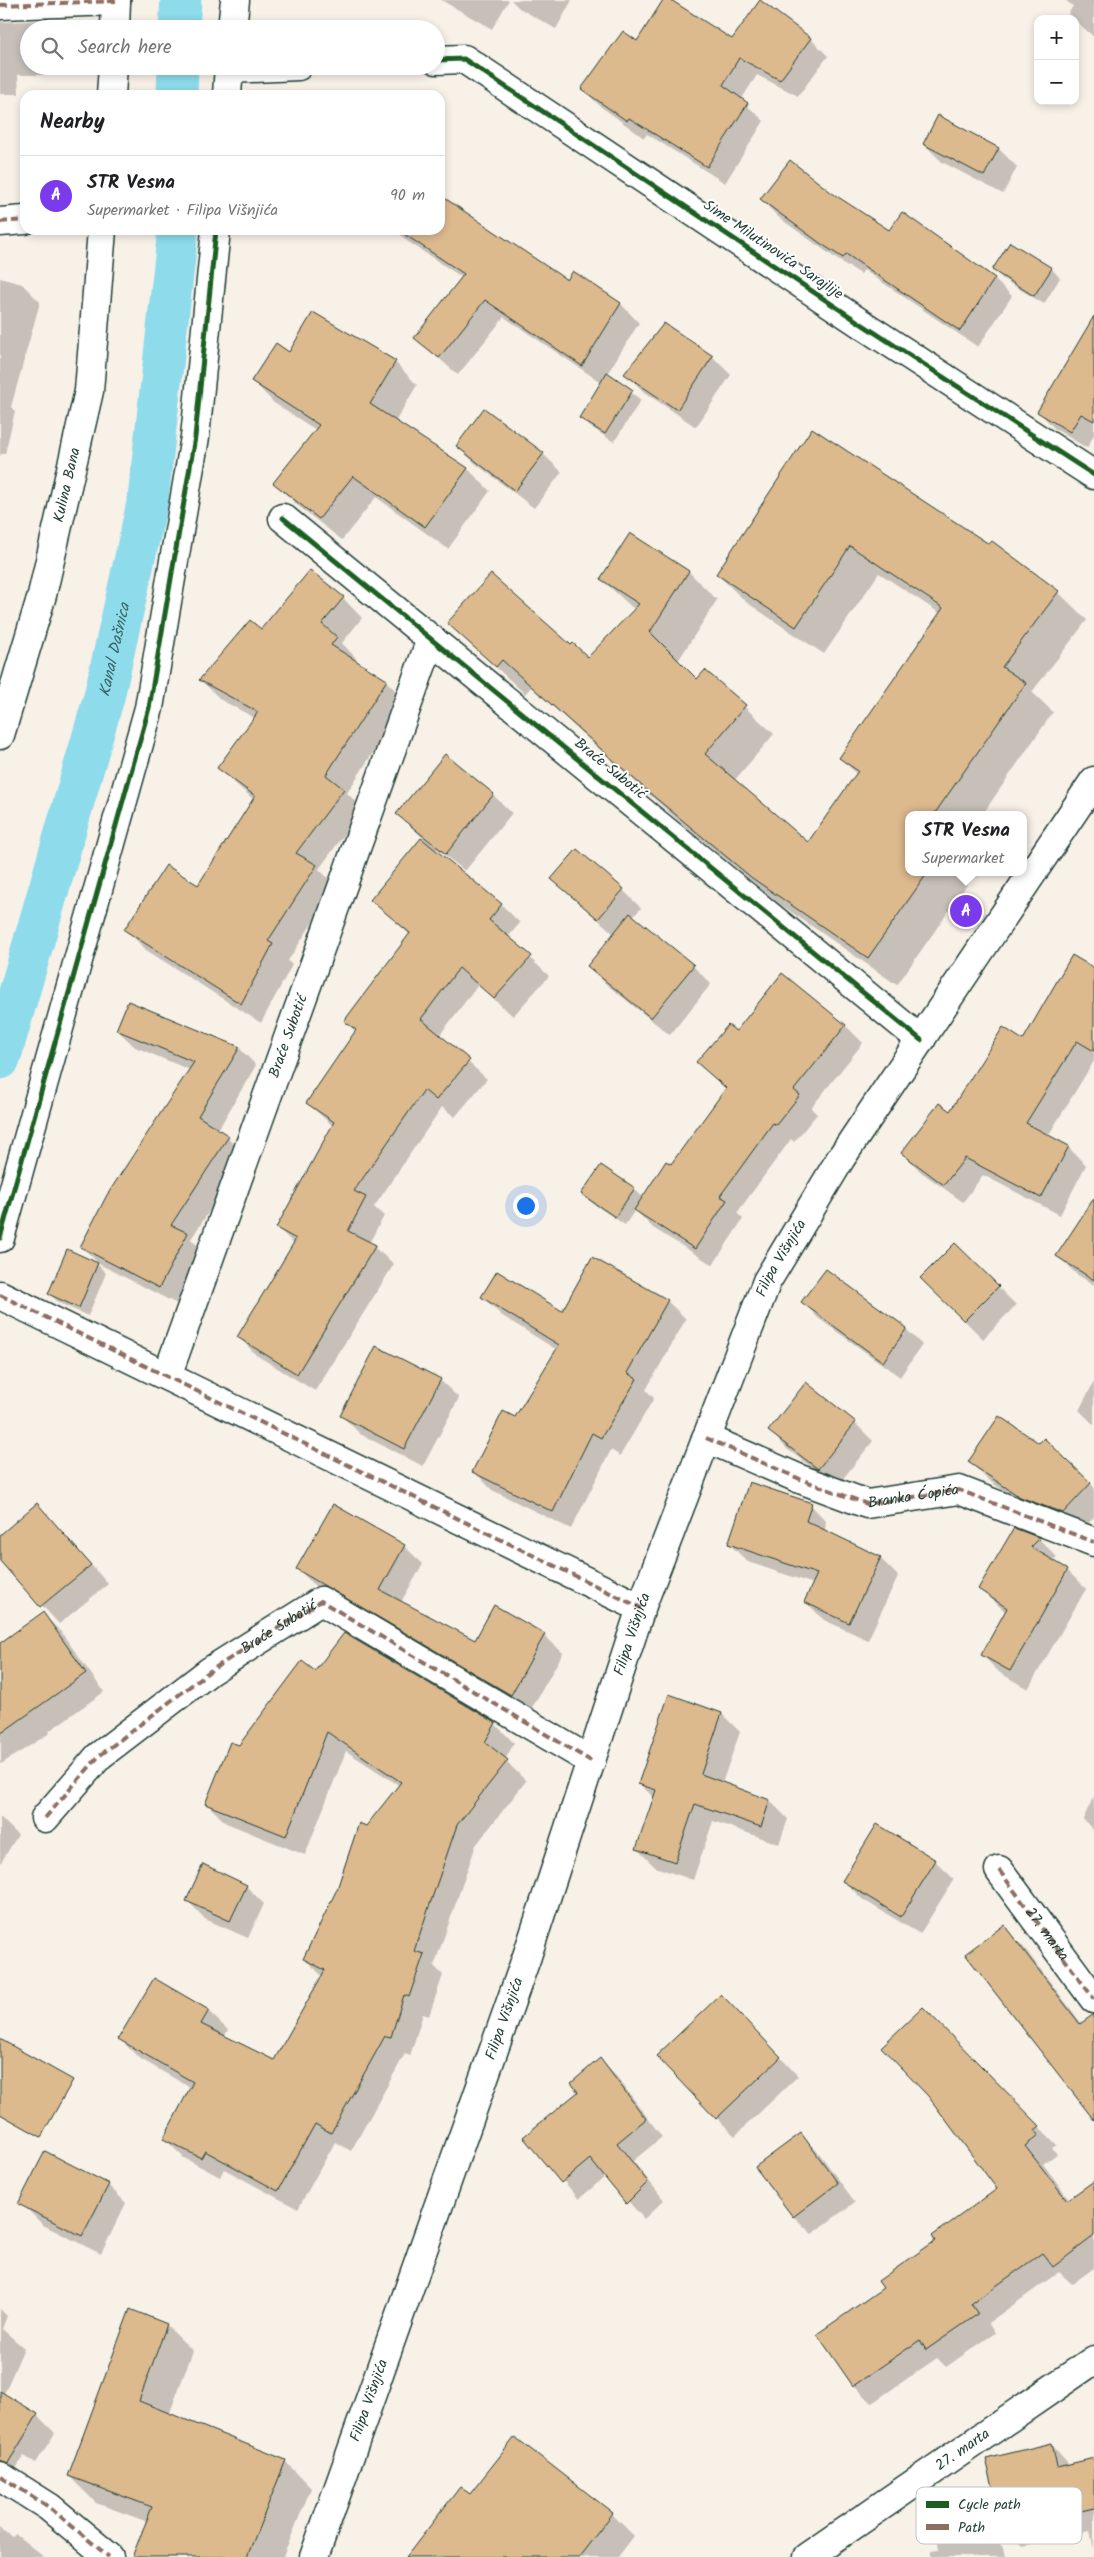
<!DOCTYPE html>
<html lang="en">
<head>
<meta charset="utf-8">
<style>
  :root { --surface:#fff; --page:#f2f2f2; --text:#202124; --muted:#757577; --line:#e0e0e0; --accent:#7c3aed }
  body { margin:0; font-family:Kalam,sans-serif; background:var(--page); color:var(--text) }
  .controls { position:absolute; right:15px; top:15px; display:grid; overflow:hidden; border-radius:10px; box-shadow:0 2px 8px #0003 }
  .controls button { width:45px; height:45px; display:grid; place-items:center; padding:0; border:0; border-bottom:1px solid var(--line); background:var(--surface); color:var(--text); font:25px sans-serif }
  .you { position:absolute; left:525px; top:1205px; width:18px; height:18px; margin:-12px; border:4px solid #fff; border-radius:50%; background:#1a73e8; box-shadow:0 0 0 8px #1a73e833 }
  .badge { display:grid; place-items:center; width:32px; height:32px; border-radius:50%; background:var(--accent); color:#fff; font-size:16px; font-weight:700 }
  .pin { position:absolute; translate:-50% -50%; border:2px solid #fff; box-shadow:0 1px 5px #0006 }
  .popup { position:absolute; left:905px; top:811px; width:122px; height:65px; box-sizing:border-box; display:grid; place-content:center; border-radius:10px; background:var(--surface); filter:drop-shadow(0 1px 4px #0005); font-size:16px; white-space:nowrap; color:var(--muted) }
  .popup b { font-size:19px; color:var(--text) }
  .popup::after { content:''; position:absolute; left:50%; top:100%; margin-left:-10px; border:10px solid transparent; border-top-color:var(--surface) }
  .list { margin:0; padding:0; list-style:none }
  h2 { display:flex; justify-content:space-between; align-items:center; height:65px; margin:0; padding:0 20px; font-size:21px }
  h2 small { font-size:16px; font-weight:400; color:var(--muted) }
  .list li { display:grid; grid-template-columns:32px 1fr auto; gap:15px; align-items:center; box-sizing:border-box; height:80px; padding:0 20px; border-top:1px solid var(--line) }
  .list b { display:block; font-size:19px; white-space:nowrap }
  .list p { margin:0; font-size:16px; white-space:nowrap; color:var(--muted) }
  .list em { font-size:16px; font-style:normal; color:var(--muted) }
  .icon { flex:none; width:28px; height:28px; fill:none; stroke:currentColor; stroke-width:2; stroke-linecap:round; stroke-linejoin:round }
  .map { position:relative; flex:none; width:1094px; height:2557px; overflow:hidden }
  .search { position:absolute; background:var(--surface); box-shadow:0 2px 8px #0003; left:20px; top:20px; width:425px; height:55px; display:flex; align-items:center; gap:12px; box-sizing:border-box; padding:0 18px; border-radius:28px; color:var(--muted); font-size:19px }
  .panel { position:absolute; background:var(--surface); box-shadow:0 2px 8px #0003; left:20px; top:90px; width:425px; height:145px; border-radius:15px }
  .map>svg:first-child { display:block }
  .shadow { fill:#0003 }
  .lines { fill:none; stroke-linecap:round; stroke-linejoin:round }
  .canal { stroke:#8ddbeb; stroke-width:41 }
  .building { fill:#ddb98e; stroke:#1f3d34 }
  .street-casing { stroke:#1f3d34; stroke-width:31 }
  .secondary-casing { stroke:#1f3d34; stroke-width:31 }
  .street { stroke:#fff; stroke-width:28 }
  .secondary { stroke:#fff; stroke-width:28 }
  .quiet { stroke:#8d6e63; stroke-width:4; stroke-dasharray:8 4; stroke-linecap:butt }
  .cycleway-casing { stroke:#fff; stroke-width:8 }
  .cycleway { stroke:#1b5e20; stroke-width:5 }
  .labels { text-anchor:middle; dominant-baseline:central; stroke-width:4; stroke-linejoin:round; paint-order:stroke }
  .street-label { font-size:15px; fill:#1f3d34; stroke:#fff }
  .water-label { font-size:16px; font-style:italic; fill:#3a6462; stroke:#fff }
  .key { fill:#fff; stroke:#bcc5c2; stroke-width:1 }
  .key-label { font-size:14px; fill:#1f3d34 }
</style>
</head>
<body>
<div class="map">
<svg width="1094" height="2557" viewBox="0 0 1094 2557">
  <rect width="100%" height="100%" fill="#f8f1e8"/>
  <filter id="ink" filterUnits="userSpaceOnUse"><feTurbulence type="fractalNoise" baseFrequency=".02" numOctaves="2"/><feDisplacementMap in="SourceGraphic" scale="10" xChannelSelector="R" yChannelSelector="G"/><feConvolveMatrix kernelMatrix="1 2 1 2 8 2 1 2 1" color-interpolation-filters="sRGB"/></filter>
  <g filter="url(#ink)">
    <g class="shadow">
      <polygon points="0,0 3,14 1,22 55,20 64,29 29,29 29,66 72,66 72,75 18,75 19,94 0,94"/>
      <polygon points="441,0 509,0 492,29"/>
      <polygon points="511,0 572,0 556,29 519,8"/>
      <polygon points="665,0 669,0 732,41 761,2 811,39 828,56 798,96 757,75 741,100 764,121 725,183 647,134 644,138 600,106 583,89 637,42"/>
      <polygon points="1065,0 1094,0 1094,37 1068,14 1073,6"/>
      <polygon points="938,117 999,149 1017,167 1003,194 942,162 924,144"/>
      <polygon points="831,194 890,231 994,279 1012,296 978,347 864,270 861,274 838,260 778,217 761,199"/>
      <polygon points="440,196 567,282 573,273 621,304 639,323 607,374 641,400 614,442 589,426 580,417 602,383 504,317 458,375 416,338 463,278 407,241 396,230 440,230"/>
      <polygon points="1051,268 1060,278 1044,304 1003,279 994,270"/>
      <polygon points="0,278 22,284 40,302 11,407 15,411 5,454 1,454 0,457"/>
      <polygon points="1094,317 1094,435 1087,448 1055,429 1039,412"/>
      <polygon points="664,325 713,357 731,375 696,427 644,392 626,374"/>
      <polygon points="290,353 395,362 417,385 395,422 468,469 490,491 448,549 376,497 342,540 297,505 275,483 316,430 274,403 252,380"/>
      <polygon points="813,430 1058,592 1087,620 1032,692 1053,712 982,815 908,815 908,872 976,872 897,985 781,905 681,823 531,687 525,694 448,623 571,647 588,658 635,610 601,579 630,534 689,572 717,600 678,661 697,680 705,671 774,734 734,781 808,844 857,774 840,758 941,614 879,573 824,654 746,602 717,574"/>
      <polygon points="457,446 543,454 562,472 534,508 476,464"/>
      <polygon points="343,598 362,618 342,643 356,658 354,661 386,681 406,701 347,793 363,809 319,869 336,886 288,961 292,965 261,1023 146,950 126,930 199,887 254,800 218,768 255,718 221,700 201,680 261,631"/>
      <polygon points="445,756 493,795 512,813 465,871 437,849 435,851 501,904 520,923 508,937 549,976 513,1016 478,985 439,1036 487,1079 455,1117 442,1107 374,1207 384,1216 369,1243 394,1264 315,1391 256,1355 238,1336 294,1244 278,1228 333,1126 307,1103 357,1032 345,1020 410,935 372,900 423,838 398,814"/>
      <polygon points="553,879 623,890 641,908 633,917 693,966 711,984 670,1035 606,984 588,966 614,934"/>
      <polygon points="1094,969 1094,1061 1048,1136 1068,1147 1086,1165 1060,1215 983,1175 963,1202 921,1172 903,1153 950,1113"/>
      <polygon points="845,1025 863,1043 811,1108 817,1114 794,1142 791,1139 737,1213 743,1219 713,1265 653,1228 635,1210 625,1225 592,1203 583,1194 634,1189 644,1198 671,1166 727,1090 698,1062 736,1032"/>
      <polygon points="117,1030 239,1048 256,1065 218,1130 246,1155 191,1239 204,1252 177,1304 99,1264 82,1246 190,1070 135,1047"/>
      <polygon points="1094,1214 1094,1285 1076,1274 1058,1256"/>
      <polygon points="955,1244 1016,1305 983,1339 922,1278"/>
      <polygon points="97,1264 106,1273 88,1316 59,1303 50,1294"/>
      <polygon points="483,1297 563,1313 667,1301 686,1319 646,1390 654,1398 620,1456 611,1450 571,1529 492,1490 474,1471 515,1419 557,1350 501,1315"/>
      <polygon points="803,1302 906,1329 922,1345 900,1377 818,1318"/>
      <polygon points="440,1380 459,1398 423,1466 360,1434 342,1416"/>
      <polygon points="1094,1382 1094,1425 1079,1410"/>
      <polygon points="855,1423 873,1441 837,1486 787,1449 769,1430"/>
      <polygon points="1050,1446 1094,1487 1094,1517 1082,1531 1040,1515 988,1480 969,1461"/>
      <polygon points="808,1502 826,1521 825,1531 880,1558 898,1576 868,1640 824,1620 806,1602 814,1584 748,1562 729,1544"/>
      <polygon points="37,1504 108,1584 59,1624 0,1559 0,1537"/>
      <polygon points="1015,1530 1039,1539 1057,1557 1053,1562 1067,1570 1086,1589 1028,1689 1000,1673 982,1655 1006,1612 979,1589"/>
      <polygon points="404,1546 423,1564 401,1602 476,1641 544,1635 563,1653 529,1713 316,1587 298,1569"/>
      <polygon points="43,1614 61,1632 104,1692 49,1731 50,1733 1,1764 0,1664"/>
      <polygon points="316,1673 495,1724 514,1743 505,1760 526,1781 476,1845 434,1966 443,1975 429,2016 423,2014 410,2056 405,2054 351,2151 335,2142 298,2209 224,2169 220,2177 184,2158 165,2139 191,2088 139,2058 120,2039 208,2011 228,2030 224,2037 275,2061 322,1976 305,1959 367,1827 400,1786 346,1751 305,1855 226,1823 207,1804 240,1747"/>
      <polygon points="722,1714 740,1732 722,1783 770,1801 788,1819 779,1844 713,1821 693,1880 655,1867 637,1849 655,1799 639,1783"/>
      <polygon points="1094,1796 1094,1831 1083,1819"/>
      <polygon points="0,1817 18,1835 0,1864"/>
      <polygon points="877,1826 935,1861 954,1879 920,1934 862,1899 844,1881"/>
      <polygon points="246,1886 264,1904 248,1938 205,1919 187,1900"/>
      <polygon points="1003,1927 1022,1945 1082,2024 1094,2021 1094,2113"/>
      <polygon points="923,2009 1057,2145 1052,2148 1057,2154 1043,2164 1070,2200 1094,2182 1094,2268 1072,2284 1059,2272 988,2323 995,2333 946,2367 937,2358 872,2403 854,2385 885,2288 999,2190"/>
      <polygon points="739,2014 798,2076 735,2136 717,2118"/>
      <polygon points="600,2060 617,2077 662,2137 633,2161 664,2200 644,2219 606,2176 579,2199 525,2137 580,2092"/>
      <polygon points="800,2135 819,2153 855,2202 812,2234 793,2216"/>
      <polygon points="108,2185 126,2203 101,2254 43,2225 24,2206"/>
      <polygon points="0,2309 7,2316 2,2329 24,2348 4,2394 37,2415 55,2433 36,2463 24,2456 0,2493"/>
      <polygon points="166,2325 193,2351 169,2415 285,2461 311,2488 283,2557 136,2557 148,2522 96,2503 69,2476"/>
      <polygon points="1051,2444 1070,2465 1094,2460 1094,2549 1090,2531 1022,2546 1004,2528"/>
      <polygon points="471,2496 612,2514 634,2536 618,2557 408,2557"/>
      <polygon points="0,2528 13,2537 15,2534 44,2557 0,2557"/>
      <polygon points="985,2529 1003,2547 1005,2557 932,2557 932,2551 939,2550 937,2537"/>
    </g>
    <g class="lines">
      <g class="canal">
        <polyline points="179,29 181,0"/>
        <polyline points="177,95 178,66"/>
        <path id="s1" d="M 0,1059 L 104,697 L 148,499 L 178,230"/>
      </g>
    </g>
    <g class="building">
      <polygon points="663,0 671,0 732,39 760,0 811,38 780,80 739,58 723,85 748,103 707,167 629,118 627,121 581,89 623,31 637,41"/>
      <polygon points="938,115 999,148 984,176 923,144"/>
      <polygon points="790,160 832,193 889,230 902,212 995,278 960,331 846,254 843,258 820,243 760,199"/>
      <polygon points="440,195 567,280 573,271 621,303 582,366 485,300 439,358 414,338 464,274 398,230 440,230"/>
      <polygon points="1010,242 1052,268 1034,296 992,270"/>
      <polygon points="313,312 396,361 370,404 468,468 425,527 353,476 319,519 273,483 319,425 251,381 276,343 289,352"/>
      <polygon points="1094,316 1094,421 1081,414 1070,432 1037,412"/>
      <polygon points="664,323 713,356 677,410 624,374"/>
      <polygon points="607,372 633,390 605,434 579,418"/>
      <polygon points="484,408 544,453 515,491 456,446"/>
      <polygon points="812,428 989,544 992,541 1059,591 1002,667 1026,683 935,813 938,815 908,815 908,872 928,872 868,958 752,878 652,795 502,660 496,667 447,623 491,574 571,645 573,643 588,657 639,604 600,579 630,533 689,571 650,632 697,679 705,670 746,705 705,754 808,842 858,771 839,758 943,608 850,546 796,627 716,574"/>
      <polygon points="310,570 344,597 322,624 337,637 331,645 387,680 326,775 344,789 296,853 317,865 268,941 273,944 241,1004 124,930 166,865 198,885 255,796 217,768 258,712 199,680 250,620 261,629"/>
      <polygon points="445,754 494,794 446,854 396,814"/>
      <polygon points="421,838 502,904 489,920 532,956 494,999 459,968 421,1019 470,1060 436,1100 424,1090 354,1191 366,1197 348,1231 376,1245 297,1374 237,1337 296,1239 276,1228 334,1122 306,1103 356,1030 344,1021 410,933 370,900"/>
      <polygon points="577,849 624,889 598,919 551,879"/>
      <polygon points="630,913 694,965 651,1018 587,966"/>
      <polygon points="1072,955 1094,968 1094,1051 1077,1041 1026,1123 1069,1146 1041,1198 965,1158 944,1185 901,1153 939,1103 950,1111 1003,1027 1023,1040"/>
      <polygon points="782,973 846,1025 794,1090 800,1095 776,1125 773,1123 720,1196 727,1200 695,1249 634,1210 666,1161 671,1164 726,1088 696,1062 728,1025 736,1031"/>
      <polygon points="128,1001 240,1047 198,1116 229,1136 171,1225 188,1233 159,1288 80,1247 107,1195 194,1062 116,1030"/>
      <polygon points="601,1165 635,1188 615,1217 581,1194"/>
      <polygon points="1094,1198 1094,1280 1056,1256"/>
      <polygon points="955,1243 999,1286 964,1321 920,1278"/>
      <polygon points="67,1249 98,1263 79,1308 48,1294"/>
      <polygon points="592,1257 668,1300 627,1373 637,1379 601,1438 592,1433 553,1512 472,1472 503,1411 515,1417 559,1345 481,1297 497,1271 562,1311"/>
      <polygon points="826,1269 907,1328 883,1362 801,1302"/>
      <polygon points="376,1346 441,1379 404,1449 340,1416"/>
      <polygon points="806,1382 856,1422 818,1469 768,1431"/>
      <polygon points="999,1416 1039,1443 1044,1438 1091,1483 1063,1513 1020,1497 968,1462"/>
      <polygon points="749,1482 812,1503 806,1521 881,1557 849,1623 804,1602 817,1574 728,1544"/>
      <polygon points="37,1503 91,1565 40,1607 0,1561 0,1535"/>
      <polygon points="333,1504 405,1545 380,1590 475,1640 494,1605 545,1634 511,1695 296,1569"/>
      <polygon points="1014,1528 1040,1538 1031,1547 1068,1569 1010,1671 981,1655 1007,1608 978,1589"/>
      <polygon points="43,1612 86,1673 0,1734 0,1643"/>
      <polygon points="344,1633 496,1723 485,1742 508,1760 457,1825 414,1951 424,1954 409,1997 404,1995 391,2037 385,2036 331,2133 315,2124 278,2191 205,2151 201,2158 163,2139 193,2082 118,2039 154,1978 209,2010 201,2024 274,2060 325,1970 303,1959 337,1889 359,1823 366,1826 401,1782 327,1732 286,1836 205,1804 230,1742 239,1745 302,1661 315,1671"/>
      <polygon points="669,1694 722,1713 701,1774 770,1800 761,1827 695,1804 675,1862 636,1849 656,1790 638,1784"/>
      <polygon points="877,1824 936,1860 901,1917 842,1881"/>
      <polygon points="203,1864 247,1885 230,1921 186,1901"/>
      <polygon points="1004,1925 1080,2024 1094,2014 1094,2120 965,1954"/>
      <polygon points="721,1994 781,2057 716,2119 656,2056"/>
      <polygon points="923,2007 1040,2126 1035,2130 1039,2135 1025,2146 1067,2200 1094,2181 1094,2236 1053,2267 1042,2253 971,2304 978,2314 926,2350 920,2340 853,2386 817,2334 883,2288 878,2281 935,2241 932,2236 997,2189 928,2096 881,2047"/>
      <polygon points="0,2039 73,2080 41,2137 0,2114"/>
      <polygon points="600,2058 646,2119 617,2143 648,2182 626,2204 590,2159 561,2183 523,2137 578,2092 571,2083"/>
      <polygon points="801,2133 838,2183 793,2217 755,2167"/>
      <polygon points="45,2151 109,2184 82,2236 18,2204"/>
      <polygon points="130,2309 167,2324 139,2401 286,2460 247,2557 132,2557 152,2507 68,2476"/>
      <polygon points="0,2391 38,2414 8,2463 0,2460"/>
      <polygon points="515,2437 613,2513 579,2557 406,2557 460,2487 470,2494"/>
      <polygon points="1052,2443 1057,2467 1094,2458 1094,2508 1003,2529 986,2459"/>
    </g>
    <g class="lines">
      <defs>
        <g id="street">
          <polyline points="0,5 116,1"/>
          <polyline points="115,29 116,0"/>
          <polyline points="232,29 235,0"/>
          <polyline points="436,60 464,59 860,323 1094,475"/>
          <polyline points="229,69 298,66"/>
          <polyline points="111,95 113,66"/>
          <polyline points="227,95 229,66"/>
          <polyline points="0,222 25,220"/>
          <polyline points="283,518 921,1040"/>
          <path id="s2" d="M 0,735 L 42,595 L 89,391 L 102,230"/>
          <polyline points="0,1238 149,708 195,437 216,230"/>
          <polyline points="0,1295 641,1608"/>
          <path id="s3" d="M 167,1376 L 431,639"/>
          <path id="s4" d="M 706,1438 L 800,1479 L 867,1504 L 959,1490 L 1094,1542"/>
          <path id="s5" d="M 45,1818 L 99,1756 L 210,1671 L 321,1601 L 591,1761"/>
          <path id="s6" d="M 999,1870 L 1094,1999"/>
          <polyline points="0,2476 49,2507 109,2557"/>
        </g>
        <g id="secondary">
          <path id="s7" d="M 314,2557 L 527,1956 L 641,1608 L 767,1281 L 841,1158 L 1094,781"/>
          <path id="s8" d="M 807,2557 L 1094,2360"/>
        </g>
      </defs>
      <use href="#street" class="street-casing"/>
      <use href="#secondary" class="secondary-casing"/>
      <use href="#street" class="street"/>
      <use href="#secondary" class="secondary"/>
      <g class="quiet">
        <polyline points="0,5 116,1"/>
        <polyline points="229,69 298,66"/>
        <polyline points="0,222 25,220"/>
        <polyline points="0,1295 641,1608"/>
        <polyline points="706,1438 800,1479 867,1504 959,1490 1094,1542"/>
        <polyline points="45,1818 99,1756 210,1671 321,1601 591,1761"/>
        <polyline points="999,1870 1094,1999"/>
        <polyline points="0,2476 49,2507 109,2557"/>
      </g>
      <defs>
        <g id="cycleway">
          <polyline points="436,60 464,59 860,323 1094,475"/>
          <polyline points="283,518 921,1040"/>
          <polyline points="0,1238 149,708 195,437 216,230"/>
        </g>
      </defs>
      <use href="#cycleway" class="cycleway-casing"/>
      <use href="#cycleway" class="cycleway"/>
    </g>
  </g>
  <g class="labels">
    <g class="street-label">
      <text transform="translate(773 250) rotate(34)">Sime Milutinovića Sarajlije</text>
      <text stroke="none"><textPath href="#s2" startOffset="259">Kulina Bana</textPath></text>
      <text transform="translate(610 769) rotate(39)">Braće Subotić</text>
      <text stroke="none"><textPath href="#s3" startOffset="361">Braće Subotić</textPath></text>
      <text stroke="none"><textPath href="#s7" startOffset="1381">Filipa Višnjića</textPath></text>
      <text stroke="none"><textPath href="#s4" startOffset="221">Branka Ćopića</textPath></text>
      <text stroke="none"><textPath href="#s5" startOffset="304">Braće Subotić</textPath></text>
      <text stroke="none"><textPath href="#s7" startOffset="976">Filipa Višnjića</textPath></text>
      <text stroke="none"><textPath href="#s6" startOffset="80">27. marta</textPath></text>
      <text stroke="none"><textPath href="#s7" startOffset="571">Filipa Višnjića</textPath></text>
      <text stroke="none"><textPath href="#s7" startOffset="166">Filipa Višnjića</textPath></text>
      <text stroke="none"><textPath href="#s8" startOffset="189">27. marta</textPath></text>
    </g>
    <g class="water-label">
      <text stroke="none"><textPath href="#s1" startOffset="425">Kanal Dašnica</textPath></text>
    </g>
  </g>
  <rect x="916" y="2487" width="166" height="57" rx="8" class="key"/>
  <rect x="926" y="2501" width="23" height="7" fill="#1b5e20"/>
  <rect x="926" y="2524" width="23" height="6" fill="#8d6e63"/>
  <g class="key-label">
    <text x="958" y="2509">Cycle path</text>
    <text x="958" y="2532">Path</text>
  </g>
</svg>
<div class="controls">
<button>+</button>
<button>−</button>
</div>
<div class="you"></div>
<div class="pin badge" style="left:966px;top:911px">A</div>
<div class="popup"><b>STR Vesna</b>Supermarket</div>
<div class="search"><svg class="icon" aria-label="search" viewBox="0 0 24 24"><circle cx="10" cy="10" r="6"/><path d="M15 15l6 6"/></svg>Search here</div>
<section class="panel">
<h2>Nearby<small></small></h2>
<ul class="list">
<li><span class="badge">A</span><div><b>STR Vesna</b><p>Supermarket · Filipa Višnjića</p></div><em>90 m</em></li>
</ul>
</section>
</div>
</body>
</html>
